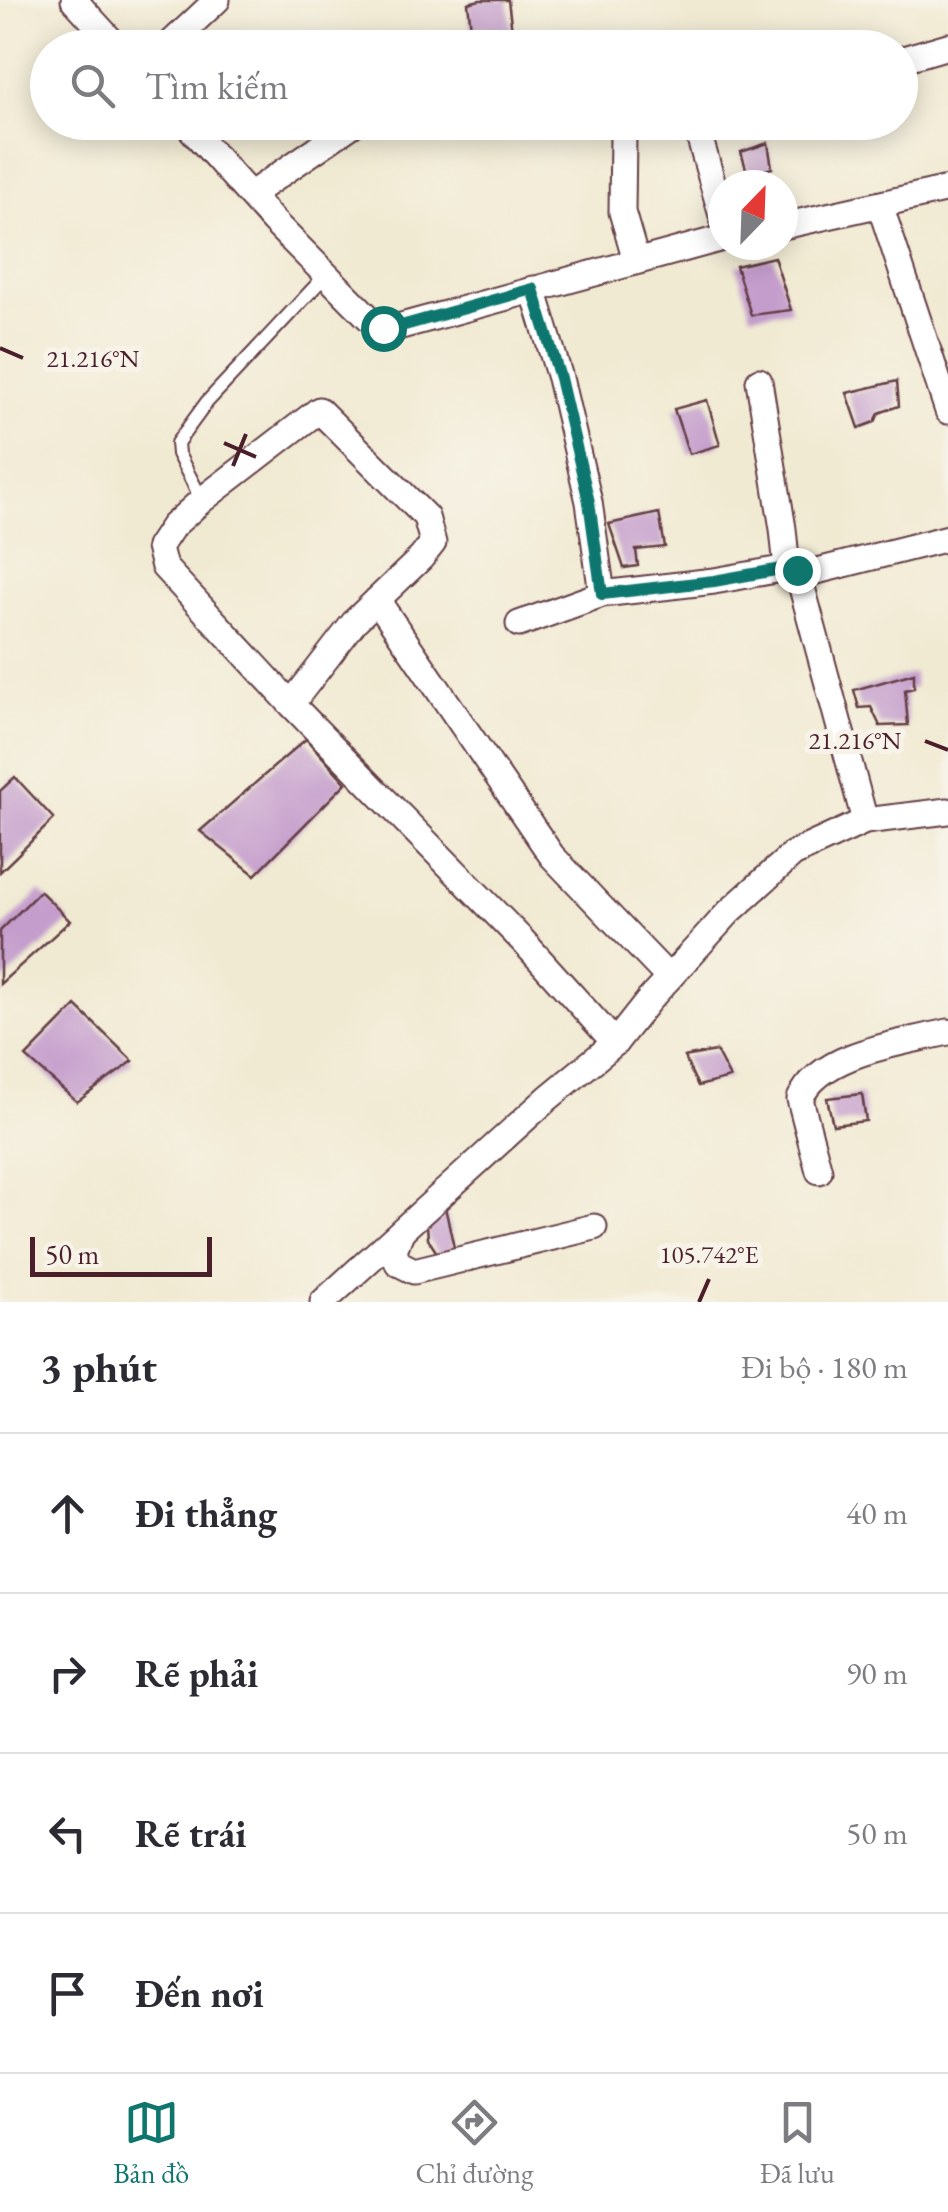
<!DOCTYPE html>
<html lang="vi">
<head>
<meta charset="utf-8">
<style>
  :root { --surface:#fff; --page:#f2f2f3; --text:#2b2b33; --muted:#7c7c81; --line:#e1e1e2; --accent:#0f766e }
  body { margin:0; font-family:"EB Garamond",serif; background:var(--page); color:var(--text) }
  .compass { position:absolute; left:708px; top:170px; width:90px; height:90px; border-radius:50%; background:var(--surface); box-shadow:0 5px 25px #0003; rotate:23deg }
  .scale { position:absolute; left:30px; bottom:25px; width:182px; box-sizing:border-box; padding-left:10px; border:5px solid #4a1f2b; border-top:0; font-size:28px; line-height:35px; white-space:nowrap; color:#4a1f2b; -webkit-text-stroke:8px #f7f3e8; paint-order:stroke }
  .stop { position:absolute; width:30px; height:30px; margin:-22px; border:8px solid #0f766e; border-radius:50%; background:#fff }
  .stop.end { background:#0f766e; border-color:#fff; box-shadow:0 2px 10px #0008 }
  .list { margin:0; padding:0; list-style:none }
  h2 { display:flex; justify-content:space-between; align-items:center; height:130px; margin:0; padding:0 40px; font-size:42px }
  h2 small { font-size:32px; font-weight:400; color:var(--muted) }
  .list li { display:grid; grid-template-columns:65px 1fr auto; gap:30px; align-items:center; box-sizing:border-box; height:160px; padding:0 40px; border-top:2px solid var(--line) }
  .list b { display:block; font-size:38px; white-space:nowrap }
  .list em { font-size:32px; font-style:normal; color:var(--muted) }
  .icon { flex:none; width:55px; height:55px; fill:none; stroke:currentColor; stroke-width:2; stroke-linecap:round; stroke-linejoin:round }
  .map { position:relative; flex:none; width:948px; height:1302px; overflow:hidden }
  .search { position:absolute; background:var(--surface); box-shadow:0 5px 25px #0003; left:30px; right:30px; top:30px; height:110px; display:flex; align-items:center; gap:25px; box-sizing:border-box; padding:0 35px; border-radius:55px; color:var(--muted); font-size:38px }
  .sheet { height:770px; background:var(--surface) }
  nav { display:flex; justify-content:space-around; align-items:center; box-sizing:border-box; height:140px; border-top:2px solid var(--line); background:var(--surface); font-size:28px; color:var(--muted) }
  nav a { display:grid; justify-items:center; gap:5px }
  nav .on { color:var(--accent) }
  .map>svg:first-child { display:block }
  .building { fill:#c49dcc }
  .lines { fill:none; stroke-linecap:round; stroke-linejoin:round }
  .lane-casing { stroke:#633d44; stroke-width:16 }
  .street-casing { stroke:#633d44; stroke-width:29 }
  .lane { stroke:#fff; stroke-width:12 }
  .street { stroke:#fff; stroke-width:25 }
  .route { stroke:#0f766e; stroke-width:12 }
  .ticks { fill:none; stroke:#4a1f2b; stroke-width:4 }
  .ticks-label { font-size:25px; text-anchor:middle; fill:#4a1f2b; stroke:#f7f3e8; stroke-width:10; stroke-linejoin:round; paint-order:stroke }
</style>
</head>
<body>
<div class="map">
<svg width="948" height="1302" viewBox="0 0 948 1302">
  <rect width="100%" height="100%" fill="#f7f3e8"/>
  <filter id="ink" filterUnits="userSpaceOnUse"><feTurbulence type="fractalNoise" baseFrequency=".01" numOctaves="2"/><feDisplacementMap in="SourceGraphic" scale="20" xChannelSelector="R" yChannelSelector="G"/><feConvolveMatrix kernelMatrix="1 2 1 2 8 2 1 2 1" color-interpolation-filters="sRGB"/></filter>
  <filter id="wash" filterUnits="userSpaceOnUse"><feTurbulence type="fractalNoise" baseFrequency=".0048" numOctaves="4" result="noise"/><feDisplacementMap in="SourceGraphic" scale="40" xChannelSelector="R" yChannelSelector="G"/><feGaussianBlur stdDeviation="2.25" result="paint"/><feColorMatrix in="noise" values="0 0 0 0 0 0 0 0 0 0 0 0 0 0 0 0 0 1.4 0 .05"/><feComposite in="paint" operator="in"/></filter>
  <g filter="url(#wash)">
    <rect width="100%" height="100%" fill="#f1ead3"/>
    <g id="blocks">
      <g class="building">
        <polygon points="480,0 508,0 514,46 487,48 486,28 471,29 468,3"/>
        <polygon points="768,143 772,168 748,175 741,152"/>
        <polygon points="774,257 791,310 751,315 736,266"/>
        <polygon points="897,381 899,406 879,413 875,422 859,428 847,393"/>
        <polygon points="707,400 720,445 689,454 674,409"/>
        <polygon points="659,513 665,547 636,550 638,566 624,568 609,524"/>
        <polygon points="914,673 914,688 905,690 908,725 880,726 871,707 859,708 854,690"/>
        <polygon points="306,739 346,783 255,875 200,831"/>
        <polygon points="15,777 54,819 0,872 0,791"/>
        <polygon points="40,891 70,921 0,984 0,931"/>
        <polygon points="76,1006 133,1061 77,1102 26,1057"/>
        <polygon points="716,1051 730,1078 698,1086 684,1057"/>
        <polygon points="862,1094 866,1121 833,1125 827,1098"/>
        <polygon points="445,1207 455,1252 439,1256 428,1239 426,1211"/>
      </g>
    </g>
  </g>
  <g filter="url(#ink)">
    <use href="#blocks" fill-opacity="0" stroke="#633d44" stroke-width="2.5"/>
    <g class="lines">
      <defs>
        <polyline id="lane" points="202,500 178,454 177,443 207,402 326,275"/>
        <g id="street">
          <polyline points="74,0 118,48"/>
          <polyline points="166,48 217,0"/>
          <polyline points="900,60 948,46"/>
          <polyline points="185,122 273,221 369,318 383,328 394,328 723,238"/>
          <polyline points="620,122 623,134 622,212 636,260"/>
          <polyline points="695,122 723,219"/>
          <polyline points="250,195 356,122"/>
          <polyline points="880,205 948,411"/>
          <polyline points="783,226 948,189"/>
          <polyline points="533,289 560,378 589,502 602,594"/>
          <polyline points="759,381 783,529 787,568"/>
          <polyline points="797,569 865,821"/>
          <polyline points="377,600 552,856 669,978"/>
          <polyline points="519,624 602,594 714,581 787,568 813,572 948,538"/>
          <polyline points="291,704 356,620 421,558 433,543 426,517 319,410 202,500 173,526 159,547 164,567 291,704 523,941 615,1043 548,1098 323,1302"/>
          <polyline points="615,1043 649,1000 729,912 793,854 865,821 948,811"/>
          <path d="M 819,1171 L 800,1099 C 820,1052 903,1043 948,1032"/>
          <polyline points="401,1232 394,1250 398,1263 414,1271 594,1227"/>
        </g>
      </defs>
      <use href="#lane" class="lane-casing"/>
      <use href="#street" class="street-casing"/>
      <use href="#lane" class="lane"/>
      <use href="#street" class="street"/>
    </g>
  </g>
  <g class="lines" filter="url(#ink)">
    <polyline class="route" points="383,328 394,328 533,289 560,378 589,502 602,594 714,581 787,568 797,570"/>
  </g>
  <path class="ticks" d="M 0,348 L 23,358M 224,443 L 256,457M 233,466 L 246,434M 925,741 L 948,750M 699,1302 L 709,1279"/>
  <g class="ticks-label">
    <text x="93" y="367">21.216°N</text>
    <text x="855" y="749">21.216°N</text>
    <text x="709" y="1263">105.742°E</text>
  </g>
</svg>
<svg class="compass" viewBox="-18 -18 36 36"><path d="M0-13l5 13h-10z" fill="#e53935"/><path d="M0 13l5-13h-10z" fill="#7c7c81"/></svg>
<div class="scale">50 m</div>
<div class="stop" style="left:383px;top:328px"></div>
<div class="stop end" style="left:797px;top:570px"></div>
<div class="search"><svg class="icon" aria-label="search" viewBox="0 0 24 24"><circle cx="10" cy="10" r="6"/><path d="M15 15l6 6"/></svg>Tìm kiếm</div>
</div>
<section class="sheet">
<h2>3 phút<small>Đi bộ · 180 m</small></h2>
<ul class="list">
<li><svg class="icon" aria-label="ahead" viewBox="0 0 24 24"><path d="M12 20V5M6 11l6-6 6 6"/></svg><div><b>Đi thẳng</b></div><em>40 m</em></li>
<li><svg class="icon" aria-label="right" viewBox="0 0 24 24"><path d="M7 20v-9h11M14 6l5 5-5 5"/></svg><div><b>Rẽ phải</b></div><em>90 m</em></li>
<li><svg class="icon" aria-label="left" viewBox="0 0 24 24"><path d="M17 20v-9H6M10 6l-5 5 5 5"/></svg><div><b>Rẽ trái</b></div><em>50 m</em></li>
<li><svg class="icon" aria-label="arrive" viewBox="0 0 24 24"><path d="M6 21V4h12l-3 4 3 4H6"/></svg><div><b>Đến nơi</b></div></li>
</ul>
</section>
<nav>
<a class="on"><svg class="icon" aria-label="map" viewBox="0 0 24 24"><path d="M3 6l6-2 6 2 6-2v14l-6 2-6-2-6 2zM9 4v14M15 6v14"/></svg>Bản đồ</a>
<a><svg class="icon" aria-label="directions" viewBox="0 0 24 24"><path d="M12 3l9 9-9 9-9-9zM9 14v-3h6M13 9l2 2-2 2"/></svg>Chỉ đường</a>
<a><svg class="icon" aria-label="saved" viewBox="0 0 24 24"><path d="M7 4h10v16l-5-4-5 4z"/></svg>Đã lưu</a>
</nav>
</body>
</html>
